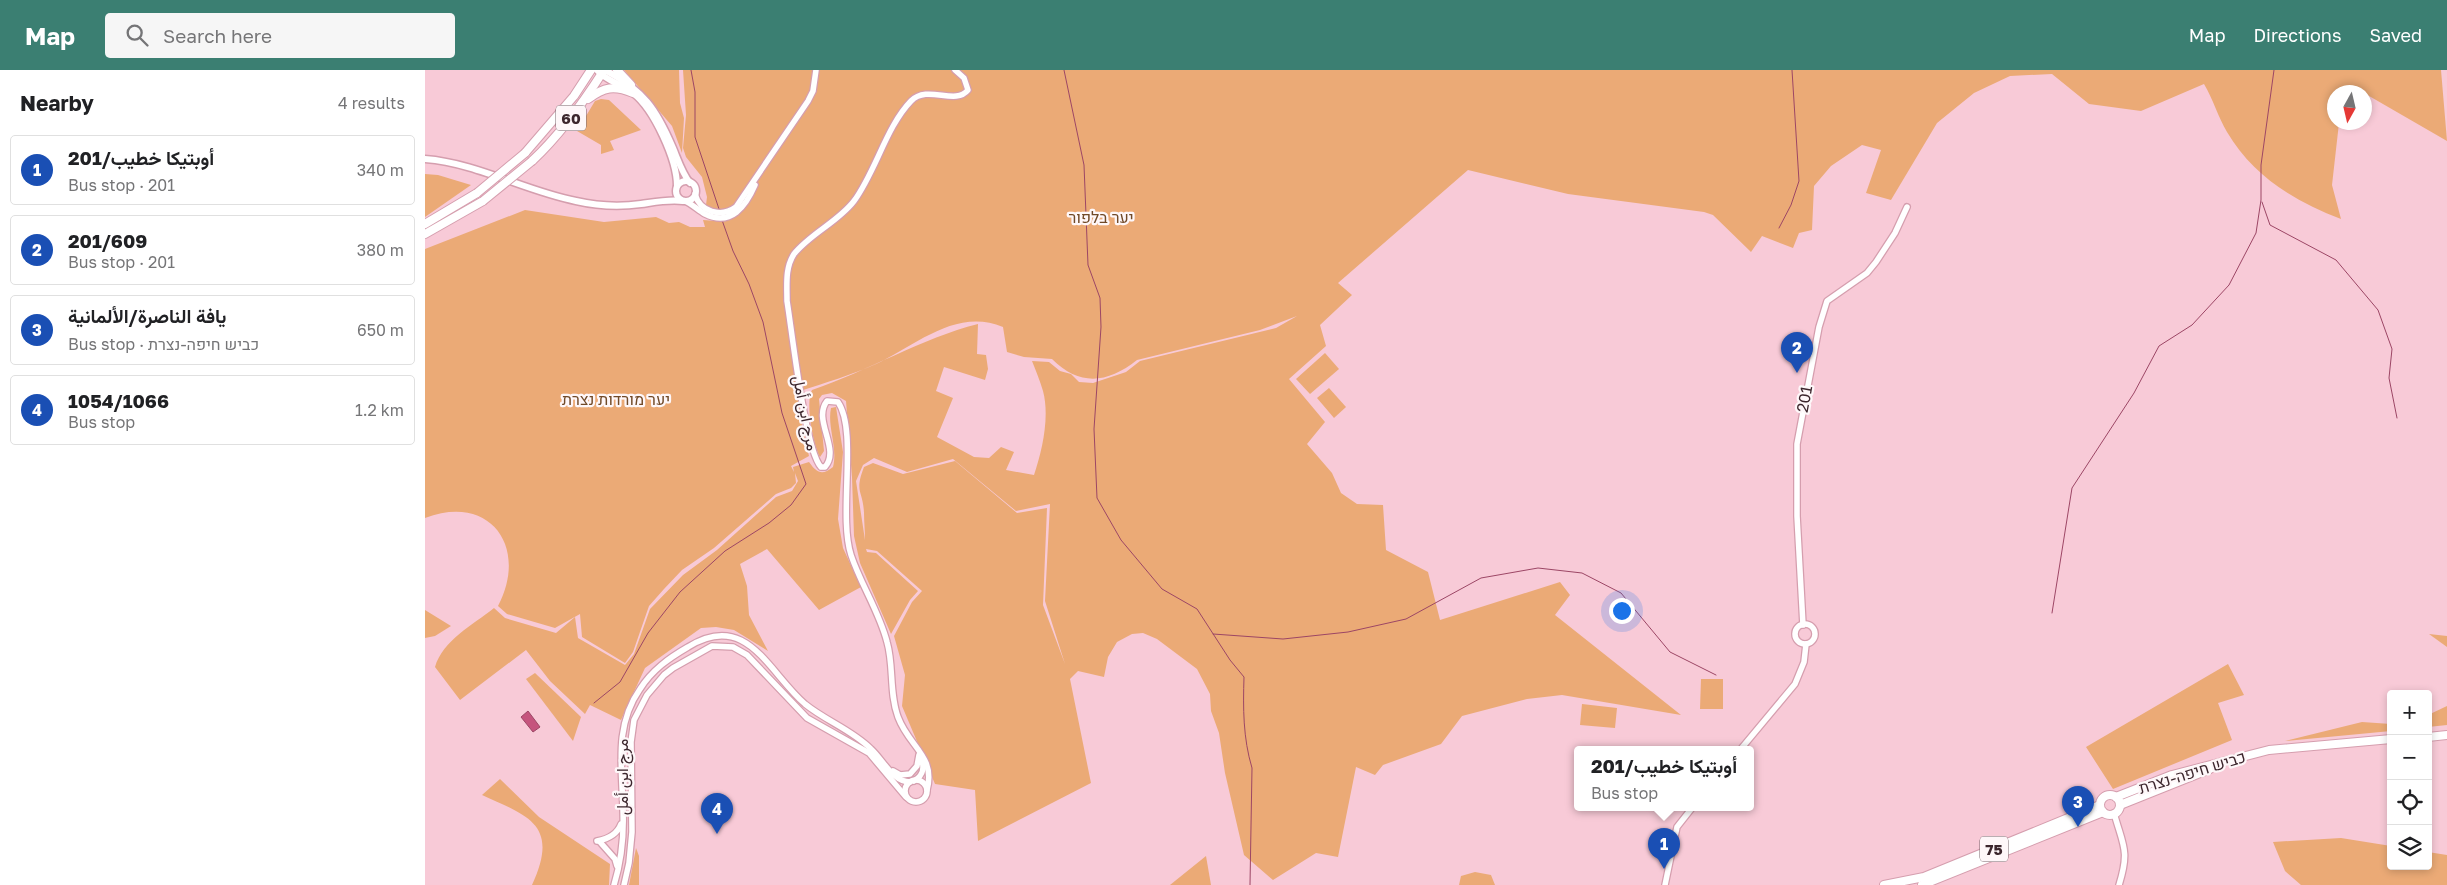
<!DOCTYPE html>
<html lang="en">
<head>
<meta charset="utf-8">
<style>
  :root { --surface:#fff; --page:#f6f6f6; --text:#202124; --muted:#757577; --line:#e0e0e0; --accent:#3b7f72 }
  body { margin:0; font-family:"Golos Text",Vazirmatn,Heebo,sans-serif; background:var(--page); color:var(--text) }
  .controls { position:absolute; right:15px; bottom:15px; display:grid; overflow:hidden; border-radius:5px; box-shadow:0 2px 8px #0003 }
  .controls button { width:45px; height:45px; display:grid; place-items:center; padding:0; border:0; border-bottom:1px solid var(--line); background:var(--surface); color:var(--text); font:25px sans-serif }
  .compass { position:absolute; left:1902px; top:15px; width:45px; height:45px; border-radius:50%; background:var(--surface); box-shadow:0 2px 8px #0003; rotate:188deg }
  .you { position:absolute; left:1196px; top:540px; width:18px; height:18px; margin:-12px; border:4px solid #fff; border-radius:50%; background:#1a73e8; box-shadow:0 0 0 8px #1a73e833 }
  .badge { display:grid; place-items:center; width:32px; height:32px; border-radius:50%; background:var(--accent); color:#fff; font-size:16px; font-weight:700 }
  .pin { position:absolute; translate:-50% -41px; filter:drop-shadow(0 1px 2px #0008) }
  .pin::after { content:''; position:absolute; top:26px; width:18px; height:15px; background:inherit; clip-path:polygon(0 0,100% 0,50% 100%) }
  .popup { position:absolute; left:1149px; top:676px; width:180px; height:65px; box-sizing:border-box; display:grid; place-content:center; border-radius:5px; background:var(--surface); filter:drop-shadow(0 1px 4px #0005); font-size:16px; white-space:nowrap; color:var(--muted) }
  .popup b { font-size:19px; color:var(--text) }
  .popup::after { content:''; position:absolute; left:50%; top:100%; margin-left:-10px; border:10px solid transparent; border-top-color:var(--surface) }
  .list { margin:0; padding:0; list-style:none }
  h2 { display:flex; justify-content:space-between; align-items:center; height:65px; margin:0; padding:0 20px; font-size:21px }
  h2 small { font-size:16px; font-weight:400; color:var(--muted) }
  .list li { display:grid; grid-template-columns:32px 1fr auto; gap:15px; align-items:center; box-sizing:border-box; height:70px; margin:0 10px 10px; padding:0 10px; border:1px solid var(--line); border-radius:5px }
  .list b { display:block; font-size:19px; white-space:nowrap }
  .list p { margin:0; font-size:16px; white-space:nowrap; color:var(--muted) }
  .list em { font-size:16px; font-style:normal; color:var(--muted) }
  .icon { flex:none; width:28px; height:28px; fill:none; stroke:currentColor; stroke-width:2; stroke-linecap:round; stroke-linejoin:round }
  .map { position:relative; flex:none; width:2022px; height:815px; overflow:hidden }
  header { display:flex; align-items:center; gap:30px; box-sizing:border-box; height:70px; padding:0 25px; background:var(--accent); color:#fff }
  header strong { font-size:24px }
  nav { display:flex; gap:28px; margin-inline-start:auto; font-size:18px }
  .search { width:350px; height:45px; background:var(--page); display:flex; align-items:center; gap:12px; box-sizing:border-box; padding:0 18px; border-radius:5px; color:var(--muted); font-size:19px }
  main { display:flex }
  aside { flex:1; background:var(--surface) }
  .map>svg:first-child { display:block }
  .green { fill:#ebaa76; fill-rule:evenodd }
  .water { fill:#c5547d; stroke:#9c4665 }
  .lines { fill:none; stroke-linecap:round; stroke-linejoin:round }
  .stream { stroke:#9c4665; stroke-width:1 }
  .tertiary-casing { stroke:#d59eae; stroke-width:8 }
  .secondary-casing { stroke:#d59eae; stroke-width:9 }
  .trunk-casing { stroke:#d59eae; stroke-width:10 }
  .tertiary { stroke:#fff; stroke-width:5.5 }
  .secondary { stroke:#fff; stroke-width:6 }
  .trunk { stroke:#fff; stroke-width:8 }
  .trunk-bridge-casing { stroke:#d59eae; stroke-width:10; stroke-linecap:butt }
  .trunk-bridge { stroke:#fff; stroke-width:8 }
  .labels { text-anchor:middle; dominant-baseline:central; stroke-width:4.5; stroke-linejoin:round; paint-order:stroke }
  .shield { fill:#fef7f9; stroke:#76656a; stroke-width:1 }
  .shield-label { font-size:15px; font-weight:bold; fill:#3c262d }
  .park-label { font-size:16px; fill:#714a28; stroke:#fef7f9 }
  .street-label { font-size:16px; fill:#3c262d; stroke:#fef7f9 }
</style>
</head>
<body>
<header>
<strong>Map</strong>
<div class="search"><svg class="icon" aria-label="search" viewBox="0 0 24 24"><circle cx="10" cy="10" r="6"/><path d="M15 15l6 6"/></svg>Search here</div>
<nav><a>Map</a><a>Directions</a><a>Saved</a></nav>
</header>
<main>
<aside>
<h2>Nearby<small>4 results</small></h2>
<ul class="list">
<li><span class="badge" style="background:#1a4fb4">1</span><div><b>أوبتيكا خطيب/201</b><p>Bus stop · 201</p></div><em>340 m</em></li>
<li><span class="badge" style="background:#1a4fb4">2</span><div><b>201/609</b><p>Bus stop · 201</p></div><em>380 m</em></li>
<li><span class="badge" style="background:#1a4fb4">3</span><div><b>يافة الناصرة/الألمانية</b><p>Bus stop · כביש חיפה-נצרת</p></div><em>650 m</em></li>
<li><span class="badge" style="background:#1a4fb4">4</span><div><b>1054/1066</b><p>Bus stop</p></div><em>1.2 km</em></li>
</ul>
</aside>
<div class="map">
<svg width="2022" height="815" viewBox="0 0 2022 815">
  <rect width="100%" height="100%" fill="#f8cad7"/>
  <g class="green">
    <polygon points="199,0 254,0 255,33 259,48 257,83 247,56"/>
    <path d="M 258,0 L 2016,0 L 2022,71 L 1932,19 L 1928,22 L 1910,22 L 1910,52 L 1914,53 L 1907,115 L 1916,149 C 1869,131 1828,106 1802,62 C 1793,47 1788,29 1779,14 L 1716,41 L 1664,34 L 1627,4 L 1585,6 L 1549,23 L 1512,53 L 1466,130 L 1441,123 L 1456,80 L 1437,75 L 1406,96 L 1389,116 L 1387,160 L 1374,163 L 1368,178 L 1337,166 L 1326,182 L 1288,145 L 1279,142 L 1143,124 L 1043,100 L 913,213 L 927,225 L 895,255 L 901,276 L 864,309 L 900,352 L 882,374 L 907,403 L 916,423 L 932,434 L 958,435 L 961,480 L 1003,502 L 1015,550 L 1135,512 L 1145,525 L 1130,545 L 1256,645 L 1137,625 L 1102,629 L 1037,646 L 1016,674 L 958,695 L 950,705 L 931,697 L 913,787 L 891,783 L 848,810 L 819,785 L 800,703 L 794,663 L 786,641 L 785,624 L 772,599 L 732,569 L 718,563 L 707,564 L 692,572 L 683,587 L 679,607 L 653,601 L 645,609 L 666,713 L 553,771 L 550,720 L 510,714 L 477,636 L 480,605 L 469,566 L 487,532 L 497,521 L 452,481 L 441,479 L 442,482 L 451,483 L 493,521 L 485,530 L 466,564 L 435,493 L 429,466 L 427,407 L 421,331 L 407,323 L 397,325 L 394,329 L 399,381 L 395,387 C 388,375 380,332 387,320 C 443,301 497,268 553,254 L 552,284 L 561,285 L 563,299 L 560,310 L 519,297 L 511,321 L 528,328 L 512,367 L 549,387 L 564,388 L 576,377 L 589,382 L 581,400 L 609,405 C 617,381 625,347 618,321 C 615,311 611,301 607,291 L 624,292 L 635,301 L 646,304 L 654,312 L 668,313 L 701,302 L 715,291 L 851,258 L 872,246 L 835,260 L 712,290 C 683,313 655,317 627,289 L 599,287 L 582,282 L 578,257 C 531,237 490,276 451,294 C 426,305 400,313 375,321 L 377,356 L 384,386 L 366,396 L 369,402 L 368,397 L 384,392 C 392,403 397,406 408,397 C 413,377 402,357 406,338 L 411,337 L 418,382 L 413,449 L 418,478 L 436,517 L 394,540 L 342,479 L 315,494 L 322,516 L 324,545 L 343,581 L 309,560 L 291,557 L 276,558 L 220,598 L 196,650 L 165,635 L 160,644 L 125,611 L 101,580 L 35,630 L 10,597 C 18,570 48,555 69,538 L 80,548 L 131,563 L 150,547 L 153,568 L 200,595 L 209,584 L 225,539 L 258,505 L 292,480 L 351,427 L 367,421 L 373,411 L 370,403 L 371,413 L 366,418 L 351,424 L 289,478 L 257,500 L 239,519 L 224,536 L 208,582 L 200,593 L 157,567 L 155,544 L 130,558 L 82,544 L 73,536 C 104,477 65,423 0,448 L 0,179 L 100,140 L 179,152 L 231,147 L 244,153 L 254,152 L 265,157 L 280,157 L 278,150 L 291,151 L 300,147 L 281,135 L 282,127 L 277,107 L 261,87 L 258,78 L 261,45 ZM 449,388 L 482,402 L 528,389 L 591,441 L 625,434 L 620,531 L 640,594 L 618,535 L 622,438 L 592,443 L 530,391 L 478,404 L 448,393 L 439,397 C 429,423 438,420 439,443 C 439,451 440,461 440,470 L 431,411 L 438,395 Z"/>
    <polygon points="176,29 184,30 216,60 185,71 189,80 176,84 176,75 152,61 170,31"/>
    <polygon points="0,104 13,105 46,115 0,147"/>
    <polygon points="900,283 914,299 885,324 871,309"/>
    <polygon points="904,318 921,337 909,348 892,328"/>
    <polygon points="0,540 26,556 10,566 0,568"/>
    <polygon points="2004,564 2022,566 2022,577"/>
    <polygon points="1803,594 1819,625 1793,633 1807,670 1688,719 1661,677"/>
    <polygon points="110,603 156,647 148,671 101,609"/>
    <polygon points="1276,609 1298,609 1298,639 1275,639"/>
    <polygon points="1157,634 1192,638 1190,658 1155,655"/>
    <polygon points="2022,636 2022,655 2003,657 2003,645"/>
    <polygon points="1937,652 1966,654 1966,661 1860,671"/>
    <path d="M 75,709 L 114,747 L 185,794 L 184,815 L 107,815 C 134,756 106,747 57,725 Z"/>
    <polygon points="1916,768 1966,776 1966,796 2003,796 2003,782 2022,785 2022,815 1876,815 1860,801 1848,772"/>
    <polygon points="211,778 214,786 214,815 204,815"/>
    <polygon points="781,786 786,815 745,815"/>
    <polygon points="1050,802 1066,805 1070,815 1034,815 1036,806"/>
  </g>
  <polygon class="water" points="103,641 115,657 108,662 96,647"/>
  <g class="lines">
    <g class="stream">
      <polyline points="266,0 270,22 270,67 294,139"/>
      <path d="M 639,0 L 659,95 L 663,195 L 675,228 L 676,257 L 669,359 L 672,428 L 696,470 L 737,519 L 772,539 L 805,590 L 819,607 C 818,638 818,668 827,698 L 825,815"/>
      <polyline points="1837,132 1845,155 1911,190 1953,240 1967,279 1964,308 1972,348"/>
      <polyline points="1354,158 1366,135 1374,111 1367,0"/>
      <polyline points="1627,543 1647,418 1709,323 1734,276 1767,255 1804,215 1831,163 1836,130 1836,95 1849,0"/>
      <polyline points="788,564 858,569 923,562 981,549 1056,508 1113,498 1157,503 1196,523 1245,582 1291,605"/>
      <polyline points="169,633 195,612 223,563 255,522 300,481 344,453 366,435 381,414 357,343 338,252 324,214 308,181 297,150"/>
    </g>
    <defs>
      <g id="tertiary">
        <path d="M 270,124 C 275,142 296,148 311,137 L 383,31 L 388,21 L 391,0"/>
        <path d="M 260,131 C 267,134 273,140 280,144 C 306,157 321,136 330,115"/>
        <circle cx="1380" cy="564" r="10"/>
        <polyline points="1378,555 1372,446 1372,374 1394,257 1402,231 1442,203 1451,192 1470,163 1482,137"/>
        <polyline points="1315,680 1370,614 1379,592 1381,574"/>
        <polyline points="468,701 475,705 485,704 492,696 494,685"/>
        <circle cx="491" cy="721" r="11"/>
        <path d="M 489,711 C 499,705 500,696 495,687"/>
        <path d="M 502,720 C 511,686 484,677 473,647 C 464,623 469,596 462,572 C 454,541 436,515 426,485 C 413,445 433,361 413,332 L 402,331 C 387,350 416,379 400,397 L 396,397 C 380,380 367,261 362,231 C 362,214 360,198 369,184 C 386,163 413,152 429,131 C 451,101 461,57 486,31 C 503,14 530,36 543,20 L 539,8 L 530,0"/>
        <path d="M 1689,743 C 1698,776 1705,780 1694,815"/>
        <path d="M 172,771 C 183,769 192,765 196,754"/>
        <polyline points="175,772 190,789 192,796"/>
        <path d="M 189,815 C 196,792 199,764 198,740 C 197,697 189,656 215,619 C 227,600 244,588 263,577 C 322,540 343,602 380,634 C 401,651 427,660 446,679 C 458,690 468,712 485,712"/>
        <polyline points="199,815 204,793 207,762 206,672 209,650 222,625 239,605 248,598 287,576 308,577 322,585 382,648 444,683 481,727"/>
        <polyline points="1240,815 1252,757 1267,738"/>
      </g>
      <g id="secondary">
        <path d="M 172,0 C 181,11 197,14 208,23 C 229,39 252,90 252,116"/>
        <path d="M 180,0 C 219,21 231,38 248,78 C 253,90 257,103 265,113"/>
        <path d="M 0,89 C 52,93 100,121 151,131 C 173,136 194,137 216,134 C 230,132 244,129 258,131"/>
        <circle cx="261" cy="121" r="10"/>
      </g>
      <g id="trunk">
        <polyline points="192,0 206,15"/>
        <path d="M 163,29 C 179,17 189,15 208,23"/>
        <polyline points="100,83 149,26 166,0"/>
        <path d="M 107,91 C 136,64 158,33 179,0"/>
        <polyline points="0,154 52,123"/>
        <polyline points="0,164 58,131"/>
        <polyline points="2003,667 2022,665"/>
        <circle cx="1685" cy="735" r="10"/>
        <polyline points="1691,727 1747,705 1844,680 1966,669"/>
        <polyline points="1695,735 1785,699"/>
        <polyline points="1459,815 1499,807 1675,735"/>
        <polyline points="1497,815 1678,742"/>
      </g>
    </defs>
    <use href="#tertiary" class="tertiary-casing"/>
    <use href="#secondary" class="secondary-casing"/>
    <use href="#trunk" class="trunk-casing"/>
    <use href="#tertiary" class="tertiary"/>
    <use href="#secondary" class="secondary"/>
    <use href="#trunk" class="trunk"/>
    <defs>
      <g id="trunk-bridge">
        <polyline points="52,123 100,83"/>
        <polyline points="58,131 107,91"/>
      </g>
    </defs>
    <use href="#trunk-bridge" class="trunk-bridge-casing"/>
    <use href="#trunk-bridge" class="trunk-bridge"/>
  </g>
  <g class="labels">
    <g class="shield">
      <rect x="131" y="35.5" width="30" height="25" rx="4"/>
      <rect x="1555" y="766.5" width="28" height="25" rx="4"/>
    </g>
    <g class="shield-label">
      <text x="146" y="48">60</text>
      <text x="1569" y="779">75</text>
    </g>
    <g class="park-label">
      <text x="676" y="147">יער בלפור</text>
      <text x="191" y="329">יער מורדות נצרת</text>
    </g>
    <g class="street-label">
      <text transform="translate(1379 329) rotate(-80)">201</text>
      <text transform="translate(381 343) rotate(79)">مرج ابن أمل</text>
      <text transform="translate(1767 702) rotate(-17)">כביש חיפה-נצרת</text>
      <text transform="translate(197 707) rotate(-90)">مرج ابن أمل</text>
    </g>
  </g>
</svg>
<div class="controls">
<button>+</button>
<button>−</button>
<button><svg class="icon" aria-label="locate" viewBox="0 0 24 24"><circle cx="12" cy="12" r="6"/><path d="M12 2v4M12 18v4M2 12h4M18 12h4"/></svg></button>
<button><svg class="icon" aria-label="layers" viewBox="0 0 24 24"><path d="M12 4l9 5-9 5-9-5zM3 14l9 5 9-5"/></svg></button>
</div>
<svg class="compass" viewBox="-18 -18 36 36"><path d="M0-13l5 13h-10z" fill="#e53935"/><path d="M0 13l5-13h-10z" fill="#757577"/></svg>
<div class="you"></div>
<div class="pin badge" style="left:1239px;top:799px;background:#1a4fb4">1</div>
<div class="popup"><b>أوبتيكا خطيب/201</b>Bus stop</div>
<div class="pin badge" style="left:1372px;top:303px;background:#1a4fb4">2</div>
<div class="pin badge" style="left:1653px;top:757px;background:#1a4fb4">3</div>
<div class="pin badge" style="left:292px;top:764px;background:#1a4fb4">4</div>
</div>
</main>
</body>
</html>
